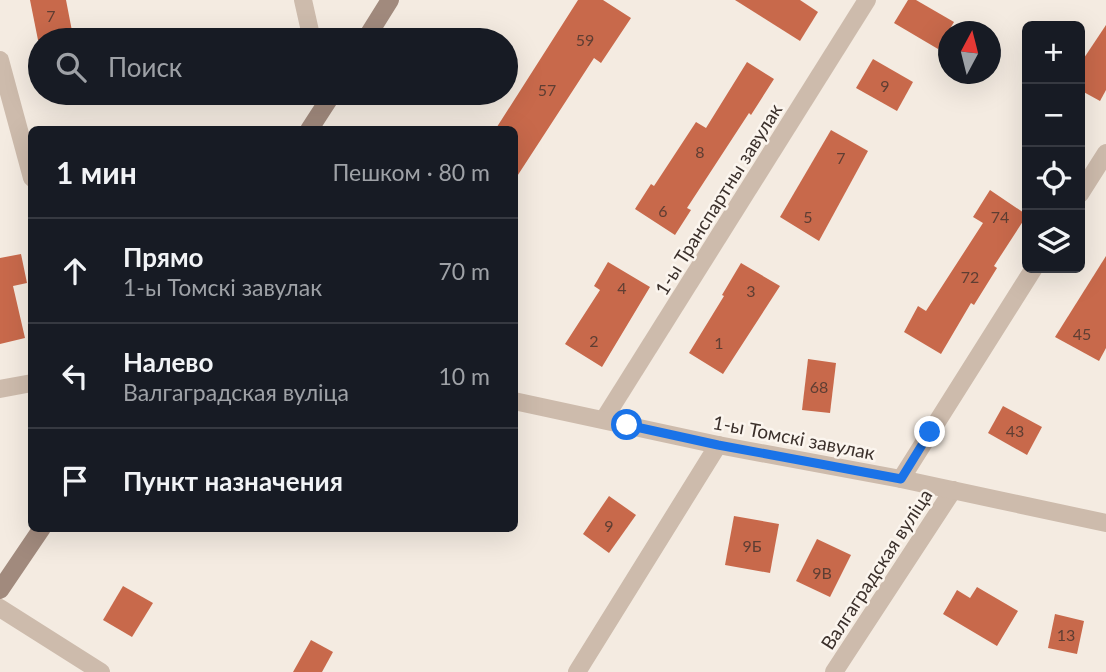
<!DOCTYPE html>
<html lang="ru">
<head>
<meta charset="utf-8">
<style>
  :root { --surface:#171b24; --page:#20242c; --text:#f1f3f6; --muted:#9ea1a6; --line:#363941 }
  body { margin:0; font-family:Lato,sans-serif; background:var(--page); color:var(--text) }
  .controls { position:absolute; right:21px; top:21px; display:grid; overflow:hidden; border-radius:10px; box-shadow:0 7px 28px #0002 }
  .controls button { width:63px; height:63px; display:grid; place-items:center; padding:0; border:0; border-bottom:2px solid var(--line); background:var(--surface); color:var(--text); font:35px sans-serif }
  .compass { position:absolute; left:938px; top:21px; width:63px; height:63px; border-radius:50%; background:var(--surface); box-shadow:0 7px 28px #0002; rotate:7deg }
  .stop { position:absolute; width:21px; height:21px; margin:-16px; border:5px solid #1a73e8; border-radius:50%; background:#fff }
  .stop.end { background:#1a73e8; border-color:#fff; box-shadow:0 2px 7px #0008 }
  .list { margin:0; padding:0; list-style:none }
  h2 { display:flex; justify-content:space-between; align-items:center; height:91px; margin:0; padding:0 28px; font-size:30px }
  h2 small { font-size:23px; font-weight:400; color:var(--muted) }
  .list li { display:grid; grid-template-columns:46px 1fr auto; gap:21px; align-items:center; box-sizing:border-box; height:105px; padding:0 28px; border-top:2px solid var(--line) }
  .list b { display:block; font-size:26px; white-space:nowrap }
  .list p { margin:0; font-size:23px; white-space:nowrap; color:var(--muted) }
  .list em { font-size:23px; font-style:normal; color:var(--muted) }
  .icon { flex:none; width:38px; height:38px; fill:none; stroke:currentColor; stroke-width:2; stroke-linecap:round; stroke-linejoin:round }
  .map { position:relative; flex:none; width:1106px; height:672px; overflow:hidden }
  .search { position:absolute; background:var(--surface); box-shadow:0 7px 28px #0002; left:28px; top:28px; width:490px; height:77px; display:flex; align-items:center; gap:18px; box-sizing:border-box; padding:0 24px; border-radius:38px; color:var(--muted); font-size:26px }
  .panel { position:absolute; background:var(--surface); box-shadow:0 7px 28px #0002; left:28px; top:126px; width:490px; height:406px; border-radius:10px }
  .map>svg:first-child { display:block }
  .building { fill:#c8694b }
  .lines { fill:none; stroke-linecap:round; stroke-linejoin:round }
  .minor { stroke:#cdbbac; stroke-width:18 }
  .tertiary { stroke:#cdbbac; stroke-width:18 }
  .secondary { stroke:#a18a7d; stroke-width:18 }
  .route { stroke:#1a73e8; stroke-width:9 }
  .labels { text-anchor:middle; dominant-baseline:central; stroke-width:5; stroke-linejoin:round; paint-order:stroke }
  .number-label { font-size:16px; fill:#5e3e33 }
  .street-label { font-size:19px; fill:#3b302b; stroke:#fbf5ee }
</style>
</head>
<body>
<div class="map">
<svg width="1106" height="672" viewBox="0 0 1106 672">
  <rect width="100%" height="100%" fill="#f4ebe1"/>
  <g class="building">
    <polygon points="30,0 66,0 72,31 57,33 59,40 38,40"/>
    <polygon points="578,0 603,0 631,18 601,63 594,58 514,181 514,130 495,130"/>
    <polygon points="735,0 800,0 818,12 800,41"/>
    <polygon points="908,0 916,0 954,22 938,49 894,23"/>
    <polygon points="1106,25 1106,90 1100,101 1080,90 1080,64"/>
    <polygon points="873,59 913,82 897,111 856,88"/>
    <polygon points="747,62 774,79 751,115 749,113 687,208 691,210 675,235 635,209 651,184 654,186 696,122 706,128"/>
    <polygon points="831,130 868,151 819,241 780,217"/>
    <polygon points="990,190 1027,215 994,266 997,268 974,305 971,303 941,354 904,332 918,306 926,311 983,223 973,217"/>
    <polygon points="21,254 27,283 13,286 25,338 0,344 0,258"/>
    <polygon points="1106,256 1106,348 1099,361 1055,337"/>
    <polygon points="608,262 650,287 602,367 565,344 600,290 594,286"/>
    <polygon points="741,263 780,286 723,374 689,353 724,296 722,295"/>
    <polygon points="808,359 836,363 830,413 802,410"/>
    <polygon points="1003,406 1042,427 1027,455 988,433"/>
    <polygon points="609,496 636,515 609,553 583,534"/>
    <polygon points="734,516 779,524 770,573 725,565"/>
    <polygon points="817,539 851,555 830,597 796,581"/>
    <polygon points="123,586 153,603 132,637 103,620"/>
    <polygon points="977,587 1018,611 997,646 943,614 957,590 970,598"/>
    <polygon points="1055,614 1084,621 1077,654 1048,648"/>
    <polygon points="311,640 333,652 322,672 293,672"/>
  </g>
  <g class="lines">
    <g class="minor">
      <polyline points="303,0 312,40"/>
      <polyline points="0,60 32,178"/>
      <polyline points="1080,194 1106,153"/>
      <polyline points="604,419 867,0"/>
      <polyline points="901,479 1034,268"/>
      <polyline points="0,608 101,672"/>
      <polyline points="577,672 718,445"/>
      <polyline points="834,672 953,490"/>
    </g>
    <g class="tertiary">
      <polyline points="0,389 32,383"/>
      <polyline points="514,401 718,445 901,479 1106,523"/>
    </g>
    <g class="secondary">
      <polyline points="365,40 390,0"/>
      <polyline points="309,130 333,93"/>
      <polyline points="0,590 42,528"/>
    </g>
  </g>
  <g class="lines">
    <polyline class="route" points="627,425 718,445 901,479 930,432"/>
  </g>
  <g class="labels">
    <g class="number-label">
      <text x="51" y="15">7</text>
      <text x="585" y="39">59</text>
      <text x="885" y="85">9</text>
      <text x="547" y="89">57</text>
      <text x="700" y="151">8</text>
      <text x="841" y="157">7</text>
      <text x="663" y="210">6</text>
      <text x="808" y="216">5</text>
      <text x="1000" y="216">74</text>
      <text x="970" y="276">72</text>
      <text x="622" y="287">4</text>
      <text x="751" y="290">3</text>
      <text x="1082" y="333">45</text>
      <text x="594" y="340">2</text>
      <text x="719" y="342">1</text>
      <text x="819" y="386">68</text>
      <text x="1015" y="430">43</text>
      <text x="609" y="525">9</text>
      <text x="752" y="545">9Б</text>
      <text x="822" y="572">9В</text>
      <text x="1066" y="634">13</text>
    </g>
    <g class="street-label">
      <text transform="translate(718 199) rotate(-58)">1-ы Транспартны завулак</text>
      <text transform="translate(794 437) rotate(11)">1-ы Томскі завулак</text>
      <text transform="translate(876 569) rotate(-57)">Валгаградская вуліца</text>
    </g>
  </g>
</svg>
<div class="controls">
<button>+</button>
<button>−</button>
<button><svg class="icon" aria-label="locate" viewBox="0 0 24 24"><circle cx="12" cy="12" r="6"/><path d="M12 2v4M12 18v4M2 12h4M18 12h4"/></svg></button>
<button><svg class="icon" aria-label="layers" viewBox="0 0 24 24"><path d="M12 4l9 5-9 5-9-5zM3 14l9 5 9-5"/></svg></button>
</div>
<svg class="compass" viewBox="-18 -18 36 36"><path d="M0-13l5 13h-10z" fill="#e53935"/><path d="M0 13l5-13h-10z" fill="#9ea1a6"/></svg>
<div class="stop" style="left:627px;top:425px"></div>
<div class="stop end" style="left:930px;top:432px"></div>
<div class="search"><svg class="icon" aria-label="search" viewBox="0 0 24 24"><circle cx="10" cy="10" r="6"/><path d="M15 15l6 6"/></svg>Поиск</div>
<section class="panel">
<h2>1 мин<small>Пешком · 80 m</small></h2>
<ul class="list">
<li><svg class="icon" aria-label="ahead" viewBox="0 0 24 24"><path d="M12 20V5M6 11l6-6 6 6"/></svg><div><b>Прямо</b><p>1-ы Томскі завулак</p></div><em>70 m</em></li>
<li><svg class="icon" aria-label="left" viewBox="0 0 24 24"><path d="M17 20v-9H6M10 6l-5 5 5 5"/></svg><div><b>Налево</b><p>Валгаградская вуліца</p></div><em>10 m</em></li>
<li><svg class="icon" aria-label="arrive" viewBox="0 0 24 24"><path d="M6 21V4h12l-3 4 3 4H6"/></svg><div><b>Пункт назначения</b></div></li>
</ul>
</section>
</div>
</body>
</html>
